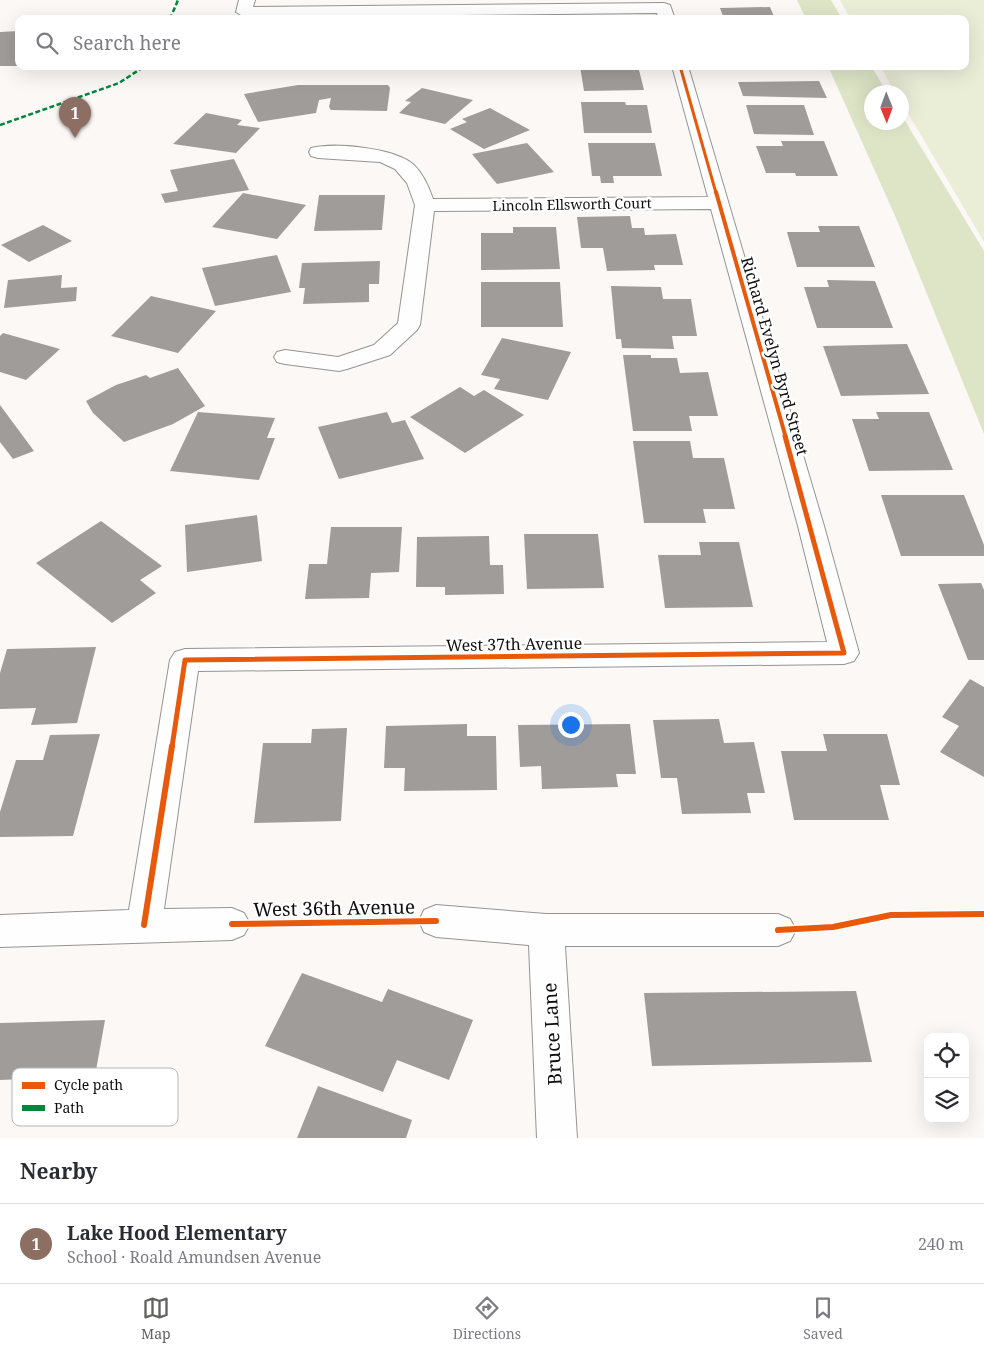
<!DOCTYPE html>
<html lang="en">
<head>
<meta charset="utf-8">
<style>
  :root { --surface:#fff; --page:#f7f7f7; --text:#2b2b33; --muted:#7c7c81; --line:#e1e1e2; --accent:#626160 }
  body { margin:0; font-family:"Noto Serif",serif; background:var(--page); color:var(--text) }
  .controls { position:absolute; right:15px; bottom:15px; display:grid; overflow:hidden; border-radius:10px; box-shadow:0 5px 20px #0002 }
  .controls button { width:45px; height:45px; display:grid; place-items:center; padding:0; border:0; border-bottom:1px solid var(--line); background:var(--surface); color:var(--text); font:25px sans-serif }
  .compass { position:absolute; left:864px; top:85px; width:45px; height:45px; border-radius:50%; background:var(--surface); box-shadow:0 5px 20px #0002; rotate:179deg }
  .you { position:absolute; left:570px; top:724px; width:18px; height:18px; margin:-12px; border:4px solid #fff; border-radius:50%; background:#1a73e8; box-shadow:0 0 0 8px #1a73e833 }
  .badge { display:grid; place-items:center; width:32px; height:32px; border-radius:50%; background:var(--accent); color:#fff; font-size:16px; font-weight:700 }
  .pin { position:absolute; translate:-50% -41px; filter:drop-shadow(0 1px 2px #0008) }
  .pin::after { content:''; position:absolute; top:26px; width:18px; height:15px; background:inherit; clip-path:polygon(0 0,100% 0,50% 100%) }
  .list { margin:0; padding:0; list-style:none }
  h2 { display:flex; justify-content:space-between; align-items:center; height:65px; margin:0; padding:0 20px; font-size:21px }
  h2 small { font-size:16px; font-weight:400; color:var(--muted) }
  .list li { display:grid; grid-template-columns:32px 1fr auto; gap:15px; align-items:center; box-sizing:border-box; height:80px; padding:0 20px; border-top:1px solid var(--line) }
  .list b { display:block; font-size:19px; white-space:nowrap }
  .list p { margin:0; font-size:16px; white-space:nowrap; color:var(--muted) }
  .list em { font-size:16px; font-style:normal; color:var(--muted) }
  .icon { flex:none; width:28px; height:28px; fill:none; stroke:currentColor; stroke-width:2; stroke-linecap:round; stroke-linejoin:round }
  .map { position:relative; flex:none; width:984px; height:1138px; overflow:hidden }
  .search { position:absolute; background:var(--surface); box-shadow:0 5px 20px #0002; left:15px; right:15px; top:15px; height:55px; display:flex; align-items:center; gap:12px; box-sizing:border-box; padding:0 18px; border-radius:10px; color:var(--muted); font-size:19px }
  .sheet { height:145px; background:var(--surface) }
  nav { display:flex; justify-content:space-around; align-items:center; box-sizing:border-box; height:70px; border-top:1px solid var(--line); background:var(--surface); font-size:14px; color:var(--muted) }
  nav a { display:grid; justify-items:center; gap:2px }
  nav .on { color:var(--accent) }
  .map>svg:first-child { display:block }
  .green { fill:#ebeed7 }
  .forest { fill:#dee5c6 }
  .building { fill:#9f9c9a }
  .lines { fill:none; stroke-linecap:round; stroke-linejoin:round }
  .minor-casing { stroke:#959493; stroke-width:2 }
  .minor { fill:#fefefe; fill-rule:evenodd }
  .quiet { stroke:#00873e; stroke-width:2.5; stroke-dasharray:5 2.5; stroke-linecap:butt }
  .cycleway-far3-casing { stroke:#fff; stroke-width:5 }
  .cycleway-far2-casing { stroke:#fff; stroke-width:6 }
  .cycleway-far1-casing { stroke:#fff; stroke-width:8 }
  .cycleway-casing { stroke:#fff; stroke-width:9 }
  .cycleway-far3 { stroke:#e8590c; stroke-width:3 }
  .cycleway-far2 { stroke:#e8590c; stroke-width:4 }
  .cycleway-far1 { stroke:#e8590c; stroke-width:5 }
  .cycleway { stroke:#e8590c; stroke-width:6 }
  .labels { text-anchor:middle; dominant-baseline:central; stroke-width:5; stroke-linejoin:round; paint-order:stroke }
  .far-street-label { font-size:14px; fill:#0f0f0f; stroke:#fff }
  .street-label { font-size:16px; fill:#0f0f0f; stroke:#fff }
  .near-street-label { font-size:19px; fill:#0f0f0f; stroke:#fff }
  .key { fill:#fff; stroke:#b7b7b7; stroke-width:1 }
  .key-label { font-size:14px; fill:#0f0f0f }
</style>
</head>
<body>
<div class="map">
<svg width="984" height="1138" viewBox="0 0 984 1138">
  <rect width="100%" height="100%" fill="#fbf8f5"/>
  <polygon class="green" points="840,0 984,0 984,242 902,103 902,92 895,92 880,66 965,66 965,19 851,19"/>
  <g class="forest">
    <polygon points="797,0 831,0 842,19 806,19"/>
    <polygon points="828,66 871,66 887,92 872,92 872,122 902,122 902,116 984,251 984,434 896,218"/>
  </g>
  <g class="building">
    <polygon points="770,7 775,19 724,19 720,8"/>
    <polygon points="19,31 19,66 0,66 0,32"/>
    <polygon points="580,66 638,66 644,90 584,91"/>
    <polygon points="819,81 827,98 743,96 738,82"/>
    <polygon points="298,85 388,85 390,88 387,111 331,110 329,107 331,98 319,100 316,113 258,122 244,94"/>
    <polygon points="422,88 473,100 445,124 399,113 411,102 405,101"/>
    <polygon points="581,102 625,102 626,105 647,105 652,133 584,133"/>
    <polygon points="746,105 804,105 814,135 754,134"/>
    <polygon points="490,108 530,130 484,149 450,129 467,122 462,119"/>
    <polygon points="206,113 242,120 237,125 260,128 236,153 173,144"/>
    <polygon points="781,141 824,141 838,176 796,176 795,173 766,173 756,146 783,146"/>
    <polygon points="527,143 554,172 497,184 472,154"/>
    <polygon points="588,143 655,143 662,176 613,176 614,183 601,183 600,176 592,176"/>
    <polygon points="234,159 249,190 165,203 161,194 178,191 170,170"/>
    <polygon points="243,193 306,205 277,239 212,227"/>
    <polygon points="319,195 385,195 382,230 314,231"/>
    <polygon points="630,216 632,228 644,228 645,235 676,234 683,265 654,265 655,270 607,271 603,248 581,248 577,217"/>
    <polygon points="43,225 72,241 29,262 1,245"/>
    <polygon points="818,226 859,226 875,267 797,267 787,232 820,232"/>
    <polygon points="513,227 556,227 560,269 481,270 481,233 513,233"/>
    <polygon points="277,255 291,292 215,306 202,268"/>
    <polygon points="380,261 379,284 369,284 369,302 303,304 305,288 299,288 302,263"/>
    <polygon points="62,275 61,288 77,287 76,301 4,308 8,280"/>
    <polygon points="827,280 875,281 893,328 817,328 804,287 829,287"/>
    <polygon points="481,282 560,282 563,327 481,327"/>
    <polygon points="611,286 661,287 663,299 691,299 697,336 672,336 674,349 622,348 621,339 616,339"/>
    <polygon points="151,296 216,311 178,353 111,336"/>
    <polygon points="3,333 60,349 26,380 0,372 0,336"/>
    <polygon points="502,338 571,352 548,400 494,389 500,379 481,375"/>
    <polygon points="907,344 929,394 841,396 823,346"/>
    <polygon points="623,355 651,355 651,358 677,358 680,373 708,372 718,416 689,416 692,431 633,431"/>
    <polygon points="178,368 205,406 173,424 124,442 93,413 86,401 116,385 146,375 150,378"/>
    <polygon points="460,387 474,396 484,390 524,415 465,453 410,417"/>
    <polygon points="0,405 34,451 13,459 0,442"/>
    <polygon points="198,412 275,418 267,438 275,438 259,480 170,471"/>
    <polygon points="387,412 392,423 405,420 424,459 339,479 318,427"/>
    <polygon points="876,412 929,412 953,470 869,471 852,419 879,419"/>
    <polygon points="633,441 690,441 693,458 724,458 735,509 703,509 706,523 644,523"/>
    <polygon points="881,495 964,495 984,545 984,556 901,556"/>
    <polygon points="257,515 262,561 187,572 185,525"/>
    <polygon points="101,521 162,566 140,580 156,593 112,623 36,563"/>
    <polygon points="331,527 402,527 399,572 371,573 369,598 305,599 309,564 327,564"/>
    <polygon points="524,534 598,534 604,588 527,589"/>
    <polygon points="489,536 490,565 503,565 504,594 445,595 445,587 416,587 417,537"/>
    <polygon points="699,542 739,542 753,607 665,608 658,555 701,555"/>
    <polygon points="981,583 984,590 984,660 968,660 938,584"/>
    <polygon points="96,647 77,723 31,725 36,708 0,709 0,673 7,649"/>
    <polygon points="970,679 984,687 984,777 940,752 959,726 942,717"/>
    <polygon points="719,719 724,743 754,742 765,793 747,793 751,813 682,814 677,778 661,778 653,720"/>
    <polygon points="467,724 467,736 496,736 497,790 404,791 405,768 384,768 386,726"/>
    <polygon points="630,724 636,774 616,774 618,787 542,789 541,766 520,767 518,725"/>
    <polygon points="347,728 341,821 254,823 263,743 311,743 312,729"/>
    <polygon points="100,734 73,836 0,837 0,812 16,760 43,760 50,735"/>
    <polygon points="823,734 887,734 900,785 880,785 889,820 794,820 781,751 827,751"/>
    <polygon points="302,973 382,1002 388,989 473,1020 449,1080 397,1060 383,1092 265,1046"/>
    <polygon points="856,991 872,1062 652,1066 644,993"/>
    <polygon points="105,1020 95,1076 0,1080 0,1023"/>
    <polygon points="318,1086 412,1120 406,1138 297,1138"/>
  </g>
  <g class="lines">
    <defs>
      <g id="minor">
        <polygon points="239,0 255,0 253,7 664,3 670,5 675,19 659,19 657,13 244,17 236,12"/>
        <path d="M 672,66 L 688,66 L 824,526 L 859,653 L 854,661 L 844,664 L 198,671 L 164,909 L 232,908 L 244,913 L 250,924 L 244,935 L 232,940 L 0,947 L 0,915 L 129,910 L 170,660 L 175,652 L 185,649 L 827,642 L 798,526 L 711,209 L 434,211 L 420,325 L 417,330 L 390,355 L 347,369 L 339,371 L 285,364 L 277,362 L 274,357 L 277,352 L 285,350 L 338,357 L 374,345 L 398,323 L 415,205 L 407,183 L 395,169 L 380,162 L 318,158 L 311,156 L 309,152 L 311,148 C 335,142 396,148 414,165 C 423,174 429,187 433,199 L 708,197 Z"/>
        <polygon points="436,905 546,914 778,914 790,919 796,930 790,941 778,946 565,946 577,1138 537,1138 529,945 436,937 424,932 419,921 424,910"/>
      </g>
    </defs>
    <use href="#minor" class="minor-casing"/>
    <use href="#minor" class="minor"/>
    <g class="quiet">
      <polyline points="170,19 178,0"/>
      <polyline points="0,125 119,83 145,66"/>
    </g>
    <defs>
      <polyline id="cycleway-far3" points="680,66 716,193"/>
      <polyline id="cycleway-far2" points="716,192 786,438"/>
      <polyline id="cycleway-far1" points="172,747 185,660 844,653 785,436"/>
      <g id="cycleway">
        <polyline points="232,924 436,921"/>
        <polyline points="144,925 172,746"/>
        <polyline points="778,930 833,927 891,915 984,914"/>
      </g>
    </defs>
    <use href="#cycleway-far3" class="cycleway-far3-casing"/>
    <use href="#cycleway-far2" class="cycleway-far2-casing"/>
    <use href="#cycleway-far1" class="cycleway-far1-casing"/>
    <use href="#cycleway" class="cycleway-casing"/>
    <use href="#cycleway-far3" class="cycleway-far3"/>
    <use href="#cycleway-far2" class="cycleway-far2"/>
    <use href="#cycleway-far1" class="cycleway-far1"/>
    <use href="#cycleway" class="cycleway"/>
  </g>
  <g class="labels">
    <g class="far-street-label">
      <text transform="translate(572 204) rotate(-1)">Lincoln Ellsworth Court</text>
    </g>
    <g class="street-label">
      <text transform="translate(775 356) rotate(74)">Richard Evelyn Byrd Street</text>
      <text transform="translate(514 644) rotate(-1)">West 37th Avenue</text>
    </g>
    <g class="near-street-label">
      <text transform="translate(334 908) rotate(-1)">West 36th Avenue</text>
      <text transform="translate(552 1034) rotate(-93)">Bruce Lane</text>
    </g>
  </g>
  <rect x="12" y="1068" width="166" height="58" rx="8" class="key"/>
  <rect x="22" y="1082" width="23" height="7" fill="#e8590c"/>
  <rect x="22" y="1105" width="23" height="6" fill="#00873e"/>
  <g class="key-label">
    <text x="54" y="1090">Cycle path</text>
    <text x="54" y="1113">Path</text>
  </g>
</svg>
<div class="controls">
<button><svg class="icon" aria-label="locate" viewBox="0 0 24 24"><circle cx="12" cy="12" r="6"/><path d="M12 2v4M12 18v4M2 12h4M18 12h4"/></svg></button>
<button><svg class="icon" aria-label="layers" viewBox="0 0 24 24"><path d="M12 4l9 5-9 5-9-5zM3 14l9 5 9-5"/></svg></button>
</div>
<svg class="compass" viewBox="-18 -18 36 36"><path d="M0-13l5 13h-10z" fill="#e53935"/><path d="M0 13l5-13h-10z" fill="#7c7c81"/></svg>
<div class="you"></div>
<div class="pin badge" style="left:75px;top:138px;background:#8d6e63">1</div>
<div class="search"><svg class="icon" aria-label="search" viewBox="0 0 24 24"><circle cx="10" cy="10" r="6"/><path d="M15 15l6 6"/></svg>Search here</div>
</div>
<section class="sheet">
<h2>Nearby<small></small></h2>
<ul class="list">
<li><span class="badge" style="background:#8d6e63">1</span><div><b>Lake Hood Elementary</b><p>School · Roald Amundsen Avenue</p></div><em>240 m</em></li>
</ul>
</section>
<nav>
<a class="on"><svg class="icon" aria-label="map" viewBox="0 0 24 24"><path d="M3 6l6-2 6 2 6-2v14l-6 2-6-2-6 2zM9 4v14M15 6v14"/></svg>Map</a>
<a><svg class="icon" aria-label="directions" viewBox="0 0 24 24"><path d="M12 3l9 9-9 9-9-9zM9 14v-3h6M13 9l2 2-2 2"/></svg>Directions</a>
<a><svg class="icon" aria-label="saved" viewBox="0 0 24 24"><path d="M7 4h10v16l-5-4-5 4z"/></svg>Saved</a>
</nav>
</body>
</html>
